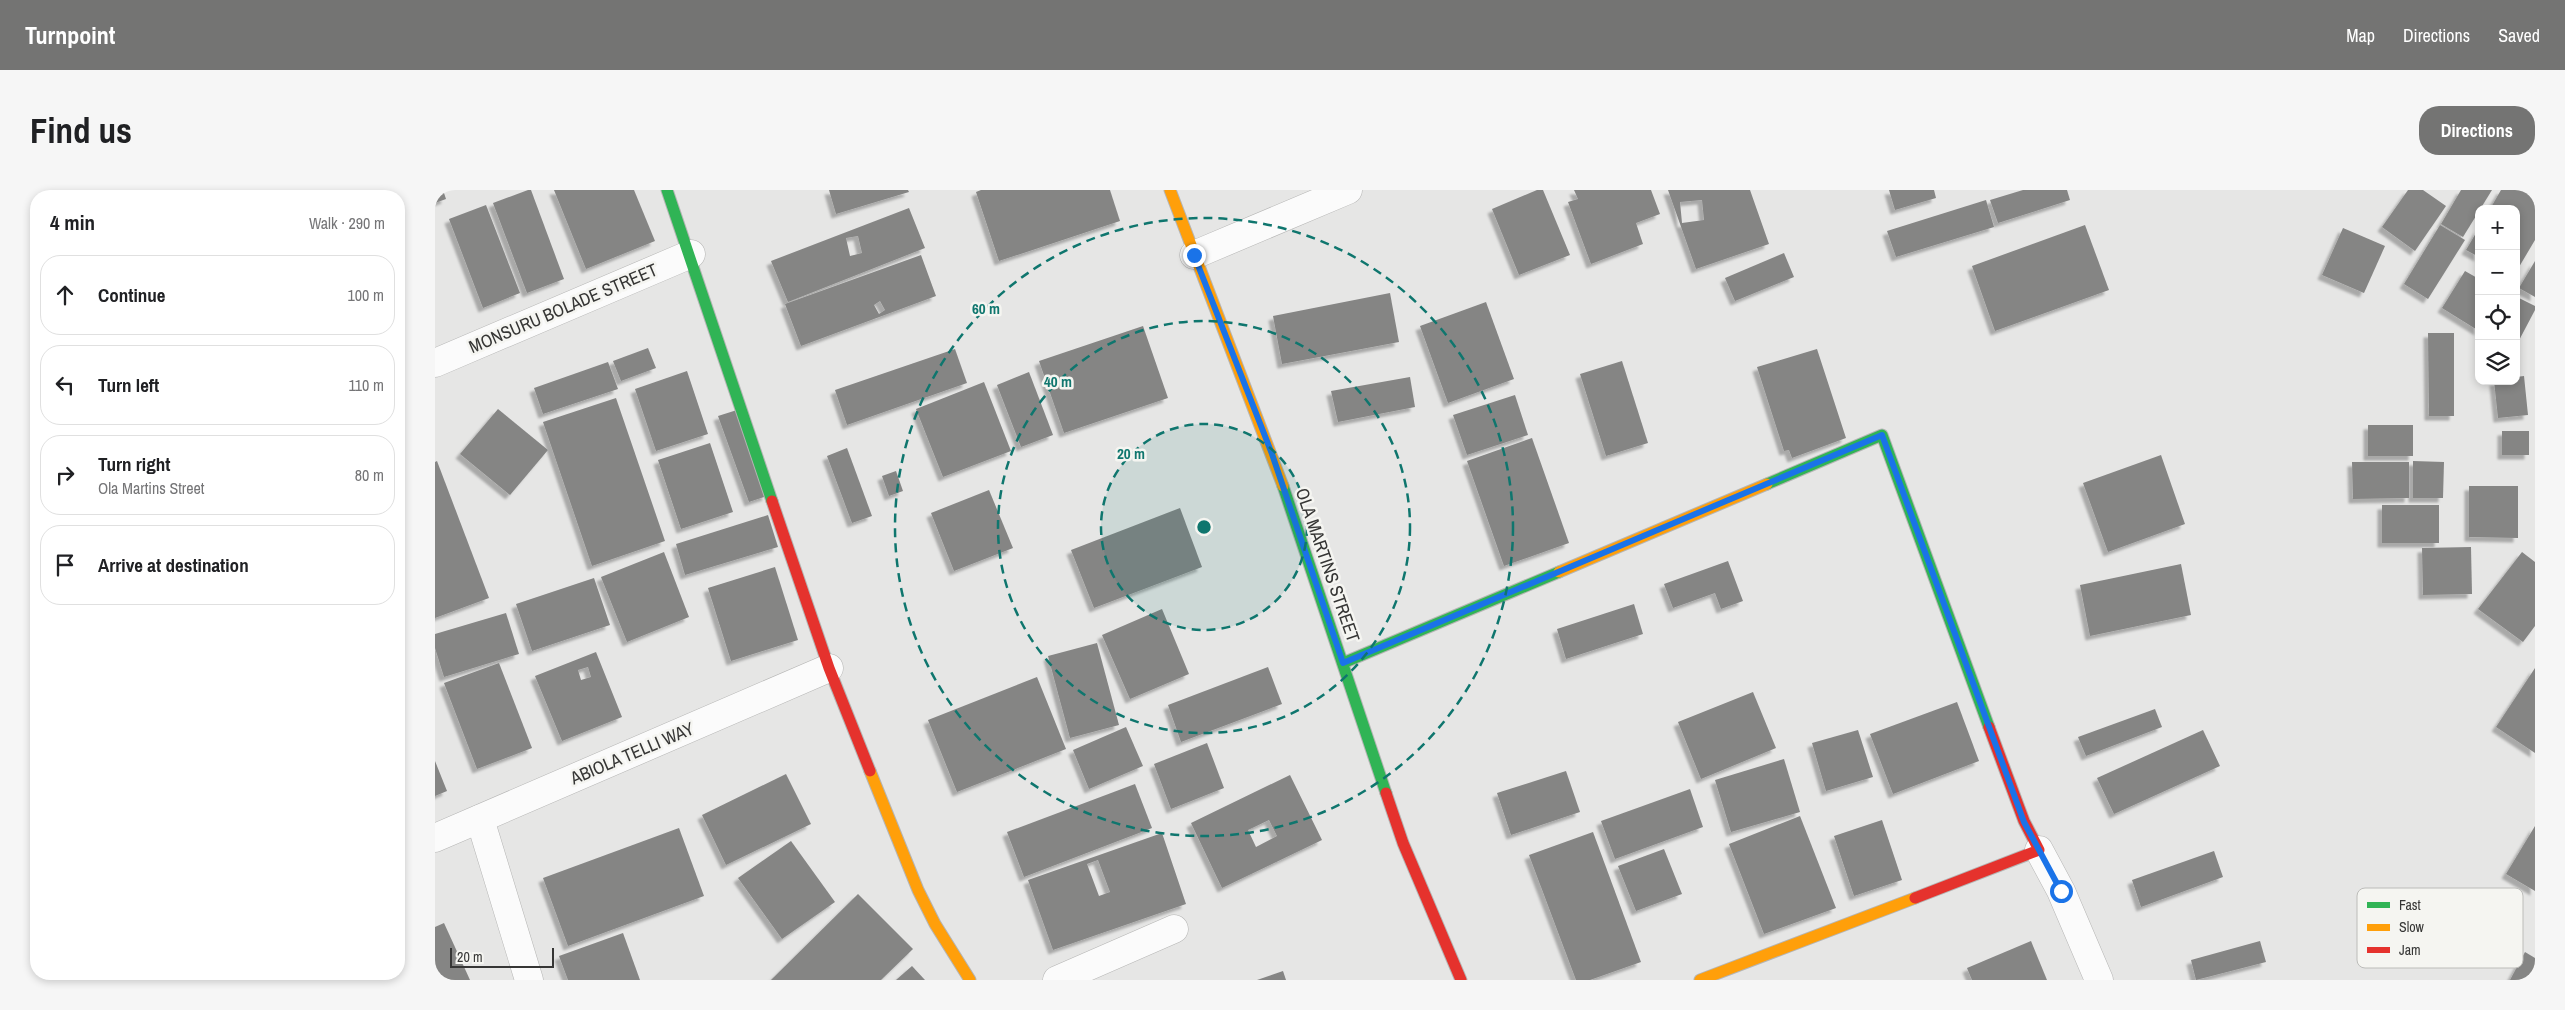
<!DOCTYPE html>
<html lang="en">
<head>
<meta charset="utf-8">
<style>
  :root { --surface:#fff; --page:#f6f6f6; --text:#202124; --muted:#757577; --line:#e0e0e0; --accent:#747473 }
  body { margin:0; font-family:"Archivo Narrow",sans-serif; background:var(--page); color:var(--text) }
  .controls { position:absolute; right:15px; top:15px; display:grid; overflow:hidden; border-radius:10px; box-shadow:0 2px 8px #0003 }
  .controls button { width:45px; height:45px; display:grid; place-items:center; padding:0; border:0; border-bottom:1px solid var(--line); background:var(--surface); color:var(--text); font:25px sans-serif }
  .scale { position:absolute; left:15px; bottom:12px; width:104px; box-sizing:border-box; padding-left:5px; border:2px solid #363635; border-top:0; font-size:14px; line-height:18px; white-space:nowrap; color:#363635; -webkit-text-stroke:4px #f5f5f1; paint-order:stroke }
  .stop { position:absolute; width:15px; height:15px; margin:-11px; border:4px solid #1a73e8; border-radius:50%; background:#fff }
  .stop.end { background:#1a73e8; border-color:#fff; box-shadow:0 1px 5px #0008 }
  .list { margin:0; padding:0; list-style:none }
  h2 { display:flex; justify-content:space-between; align-items:center; height:65px; margin:0; padding:0 20px; font-size:21px }
  h2 small { font-size:16px; font-weight:400; color:var(--muted) }
  .list li { display:grid; grid-template-columns:32px 1fr auto; gap:15px; align-items:center; box-sizing:border-box; height:80px; margin:0 10px 10px; padding:0 10px; border:1px solid var(--line); border-radius:20px }
  .list b { display:block; font-size:19px; white-space:nowrap }
  .list p { margin:0; font-size:16px; white-space:nowrap; color:var(--muted) }
  .list em { font-size:16px; font-style:normal; color:var(--muted) }
  .icon { flex:none; width:28px; height:28px; fill:none; stroke:currentColor; stroke-width:2; stroke-linecap:round; stroke-linejoin:round }
  .map { position:relative; flex:none; width:2100px; height:790px; overflow:hidden; border-radius:20px }
  header { display:flex; align-items:center; gap:30px; box-sizing:border-box; height:70px; padding:0 25px; background:var(--accent); color:#fff }
  header strong { font-size:24px }
  nav { display:flex; gap:28px; margin-inline-start:auto; font-size:18px }
  .intro { display:flex; align-items:center; justify-content:space-between; box-sizing:border-box; height:120px; padding:0 30px }
  h1 { margin:0; font-size:35px }
  .button { padding:12px 22px; border-radius:20px; background:var(--accent); color:#fff; font-size:18px; font-weight:700 }
  main { display:flex; gap:30px; padding:0 30px }
  aside { flex:1; background:var(--surface); border-radius:20px; box-shadow:0 2px 8px #0003 }
  .map>svg:first-child { display:block }
  .building { fill:#858584; fill-rule:evenodd; filter:url(#shadow) }
  .lines { fill:none; stroke-linecap:round; stroke-linejoin:round }
  .street-casing { stroke:#b5b5b4; stroke-width:29 }
  .fast-casing { stroke:#b5b5b4; stroke-width:13 }
  .slow-casing { stroke:#b5b5b4; stroke-width:13 }
  .jam-casing { stroke:#b5b5b4; stroke-width:13 }
  .street { stroke:#fbfbfb; stroke-width:28 }
  .fast { stroke:#30b455; stroke-width:11 }
  .slow { stroke:#ff9f0a; stroke-width:11 }
  .jam { stroke:#e5322d; stroke-width:11 }
  .route { stroke:#1a73e8; stroke-width:6 }
  .ring { fill:none; stroke:#0f766e; stroke-width:2.5; stroke-dasharray:9 6 }
  .labels { text-anchor:middle; dominant-baseline:central; stroke-width:5; stroke-linejoin:round; paint-order:stroke }
  .street-label { font-size:18px; fill:#363635; stroke:#f5f5f1 }
  .key { fill:#f5f5f1; stroke:#bcbcb9; stroke-width:1 }
  .key-label { font-size:14px; fill:#363635 }
  .centre { fill:#0f766e; stroke:#f5f5f1; stroke-width:2.5 }
  .ring-label { font-size:15px; text-anchor:middle; font-weight:bold; fill:#0f766e; stroke:#f5f5f1; stroke-width:5; stroke-linejoin:round; paint-order:stroke }
</style>
</head>
<body>
<header>
<strong>Turnpoint</strong>
<nav><a>Map</a><a>Directions</a><a>Saved</a></nav>
</header>
<div class="intro"><h1>Find us</h1><a class="button">Directions</a></div>
<main>
<aside>
<h2>4 min<small>Walk · 290 m</small></h2>
<ul class="list">
<li><svg class="icon" aria-label="ahead" viewBox="0 0 24 24"><path d="M12 20V5M6 11l6-6 6 6"/></svg><div><b>Continue</b></div><em>100 m</em></li>
<li><svg class="icon" aria-label="left" viewBox="0 0 24 24"><path d="M17 20v-9H6M10 6l-5 5 5 5"/></svg><div><b>Turn left</b></div><em>110 m</em></li>
<li><svg class="icon" aria-label="right" viewBox="0 0 24 24"><path d="M7 20v-9h11M14 6l5 5-5 5"/></svg><div><b>Turn right</b><p>Ola Martins Street</p></div><em>80 m</em></li>
<li><svg class="icon" aria-label="arrive" viewBox="0 0 24 24"><path d="M6 21V4h12l-3 4 3 4H6"/></svg><div><b>Arrive at destination</b></div></li>
</ul>
</aside>
<div class="map">
<svg width="2100" height="790" viewBox="0 0 2100 790">
  <defs>
    <filter id="shadow"><feDropShadow dx="-4.5" dy="4.5" stdDeviation="1" flood-color="#0004"/></filter>
  </defs>
  <rect width="100%" height="100%" fill="#e6e6e5"/>
  <g class="building">
    <polygon points="0,0 8,0 11,9 0,13"/>
    <polygon points="93,0 96,0 129,89 92,103 58,13"/>
    <polygon points="119,0 199,0 220,51 151,79"/>
    <polygon points="394,0 473,0 474,2 401,24"/>
    <polygon points="546,0 675,0 685,31 564,71 541,2"/>
    <polygon points="1102,0 1108,0 1135,65 1084,85 1057,19"/>
    <polygon points="1139,0 1216,0 1225,24 1201,33 1208,54 1156,74 1133,12 1143,9"/>
    <path d="M 1233,0 L 1315,0 L 1334,54 L 1261,79 ZM 1267,10 L 1269,30 L 1247,33 L 1245,12 Z"/>
    <polygon points="1454,0 1499,0 1501,8 1460,20"/>
    <polygon points="1588,0 1632,0 1635,10 1563,33 1555,10"/>
    <polygon points="1973,0 1988,0 2011,16 1980,61 1947,37"/>
    <polygon points="2026,0 2057,0 2028,47 2006,34"/>
    <polygon points="2066,0 2100,0 2100,50 2081,82 2081,19 2055,19"/>
    <polygon points="1551,10 1559,37 1461,67 1452,41"/>
    <polygon points="51,15 85,103 48,118 14,29"/>
    <path d="M 474,18 L 490,58 L 353,112 L 336,71 ZM 423,46 L 427,63 L 415,66 L 411,48 Z"/>
    <polygon points="1650,35 1674,100 1560,141 1537,76"/>
    <polygon points="2005,35 2030,50 1993,109 1969,94"/>
    <polygon points="1908,38 1950,56 1929,103 1887,85"/>
    <polygon points="2044,38 2044,67 2031,60"/>
    <polygon points="1349,63 1359,87 1300,111 1290,88"/>
    <path d="M 486,65 L 501,106 L 366,156 L 350,114 ZM 445,111 L 450,120 L 444,124 L 439,115 Z"/>
    <polygon points="2100,71 2100,107 2084,98"/>
    <polygon points="2030,81 2044,89 2044,141 2007,118"/>
    <polygon points="955,103 964,152 847,174 838,126"/>
    <polygon points="2082,107 2100,116 2100,120 2081,156"/>
    <polygon points="1051,112 1079,189 1013,213 985,136"/>
    <polygon points="708,136 733,208 629,243 604,171"/>
    <polygon points="1993,143 2019,143 2019,226 1994,226"/>
    <polygon points="213,158 221,178 186,191 178,171"/>
    <polygon points="520,159 532,193 412,235 400,200"/>
    <polygon points="1382,159 1411,248 1357,268 1354,260 1349,261 1322,177"/>
    <polygon points="1187,171 1213,253 1171,266 1145,184"/>
    <polygon points="173,172 183,199 108,224 99,198"/>
    <polygon points="252,181 273,244 221,261 200,199"/>
    <polygon points="594,182 618,245 586,257 562,195"/>
    <polygon points="2089,186 2093,225 2063,228 2059,191 2081,191 2081,187"/>
    <polygon points="975,187 980,217 903,232 896,201"/>
    <polygon points="549,192 576,261 508,287 481,219"/>
    <polygon points="1080,205 1093,245 1032,265 1018,225"/>
    <polygon points="181,208 230,351 157,376 108,232"/>
    <polygon points="63,219 113,260 75,305 25,264"/>
    <polygon points="302,220 332,306 314,312 283,226"/>
    <rect x="1933" y="235" width="45" height="31"/>
    <rect x="2067" y="241" width="27" height="24"/>
    <polygon points="1097,248 1134,353 1069,376 1032,271"/>
    <polygon points="275,253 298,322 246,339 223,270"/>
    <polygon points="412,258 437,326 417,333 392,266"/>
    <polygon points="1726,265 1750,334 1673,362 1648,293"/>
    <polygon points="2,271 54,408 0,428 0,272"/>
    <polygon points="1978,271 2009,272 2008,308 1978,308"/>
    <polygon points="1917,272 1974,272 1974,308 1918,309"/>
    <polygon points="461,281 468,301 454,306 447,286"/>
    <polygon points="2034,296 2083,296 2083,348 2034,347"/>
    <polygon points="554,300 578,358 519,381 496,323"/>
    <rect x="1947" y="315" width="57" height="38"/>
    <polygon points="745,318 767,377 659,418 636,360"/>
    <polygon points="333,325 343,357 250,385 241,354"/>
    <polygon points="2036,357 2037,404 1988,405 1987,358"/>
    <polygon points="229,362 254,427 192,452 166,387"/>
    <polygon points="2087,362 2100,372 2100,436 2088,452 2043,419"/>
    <polygon points="1293,371 1308,411 1286,419 1280,403 1238,418 1229,394"/>
    <polygon points="1746,374 1756,425 1655,446 1645,395"/>
    <polygon points="340,377 363,450 296,471 273,398"/>
    <polygon points="159,388 175,435 97,461 81,414"/>
    <polygon points="1199,414 1208,444 1131,469 1122,439"/>
    <polygon points="727,419 754,484 695,509 667,445"/>
    <polygon points="71,423 84,464 9,487 0,458 0,444"/>
    <polygon points="662,453 684,535 635,548 613,466"/>
    <path d="M 161,462 L 187,527 L 127,551 L 100,486 ZM 153,477 L 156,487 L 146,490 L 143,480 Z"/>
    <polygon points="64,473 97,558 42,579 9,493"/>
    <polygon points="833,477 847,514 746,552 733,515"/>
    <polygon points="2100,478 2100,563 2061,537"/>
    <polygon points="602,487 631,559 522,602 493,530"/>
    <polygon points="1318,502 1341,558 1266,589 1243,532"/>
    <polygon points="1522,512 1544,571 1458,604 1435,544"/>
    <polygon points="1720,519 1727,537 1651,566 1643,547"/>
    <polygon points="691,537 708,576 654,599 638,560"/>
    <polygon points="1423,540 1438,587 1391,601 1377,553"/>
    <polygon points="1768,540 1785,576 1679,624 1662,588"/>
    <polygon points="772,553 789,598 736,619 719,574"/>
    <polygon points="1349,569 1365,622 1296,642 1280,590"/>
    <polygon points="0,571 12,601 0,606"/>
    <polygon points="1131,581 1145,622 1076,645 1062,603"/>
    <polygon points="351,584 376,634 291,675 267,625"/>
    <path d="M 855,585 L 887,650 L 787,698 L 756,633 ZM 834,630 L 842,646 L 821,657 L 813,640 Z"/>
    <polygon points="700,594 717,638 589,687 572,642"/>
    <polygon points="1255,599 1268,637 1180,669 1166,631"/>
    <polygon points="1365,626 1401,718 1329,744 1294,654"/>
    <polygon points="1447,630 1467,690 1419,706 1399,646"/>
    <polygon points="2100,636 2100,701 2071,684"/>
    <polygon points="244,638 269,706 133,756 108,688"/>
    <polygon points="1158,642 1206,772 1155,790 1141,790 1094,665"/>
    <path d="M 727,643 L 751,714 L 618,760 L 593,690 ZM 663,670 L 675,702 L 664,706 L 652,674 Z"/>
    <polygon points="356,651 400,712 347,749 303,688"/>
    <polygon points="1229,659 1247,704 1201,721 1183,676"/>
    <polygon points="1779,661 1788,687 1706,717 1697,690"/>
    <polygon points="423,704 478,759 446,790 336,790"/>
    <polygon points="9,733 35,790 0,790 0,737"/>
    <polygon points="188,743 205,790 133,790 124,766"/>
    <polygon points="1596,751 1612,790 1537,790 1532,778"/>
    <polygon points="1825,751 1831,772 1761,790 1756,770"/>
    <polygon points="2090,762 2100,768 2100,790 2075,790"/>
    <polygon points="477,776 490,790 461,790"/>
    <polygon points="848,781 851,790 822,790"/>
  </g>
  <g class="lines">
    <defs>
      <g id="street">
        <polyline points="759,65 913,0"/>
        <polyline points="0,173 256,64"/>
        <polyline points="45,629 94,790"/>
        <polyline points="0,648 394,478"/>
        <polyline points="1604,660 1626,701 1664,790"/>
        <polyline points="622,790 739,739"/>
      </g>
      <g id="fast">
        <polyline points="232,0 337,311"/>
        <polyline points="1332,294 1447,245 1554,537"/>
        <polyline points="848,296 951,603"/>
        <polyline points="908,473 1124,382"/>
      </g>
      <g id="slow">
        <polyline points="735,0 848,296"/>
        <polyline points="1124,382 1332,294"/>
        <polyline points="435,581 483,700 500,734 535,790"/>
        <polyline points="1265,790 1480,708"/>
      </g>
      <g id="jam">
        <polyline points="337,311 394,478 435,581"/>
        <polyline points="951,603 968,653 1026,790"/>
        <polyline points="1480,708 1604,660 1589,631 1554,537"/>
      </g>
    </defs>
    <use href="#street" class="street-casing"/>
    <use href="#fast" class="fast-casing"/>
    <use href="#slow" class="slow-casing"/>
    <use href="#jam" class="jam-casing"/>
    <use href="#street" class="street"/>
    <use href="#fast" class="fast"/>
    <use href="#slow" class="slow"/>
    <use href="#jam" class="jam"/>
  </g>
  <g class="lines">
    <polyline class="route" points="759,65 837,264 908,473 1447,245 1589,632 1626,701"/>
  </g>
  <circle cx="769" cy="337" r="103" fill="#0f766e" fill-opacity=".12"/>
  <g class="ring">
    <circle cx="769" cy="337" r="103"/>
    <circle cx="769" cy="337" r="206"/>
    <circle cx="769" cy="337" r="309"/>
  </g>
  <g class="labels">
    <g class="street-label">
      <text transform="translate(128 118) rotate(-23)">MONSURU BOLADE STREET</text>
      <text transform="translate(893 375) rotate(71)">OLA MARTINS STREET</text>
      <text transform="translate(197 563) rotate(-23)">ABIOLA TELLI WAY</text>
    </g>
  </g>
  <rect x="1922" y="698" width="166" height="80" rx="8" class="key"/>
  <rect x="1932" y="712" width="23" height="6" fill="#30b455"/>
  <rect x="1932" y="734" width="23" height="7" fill="#ff9f0a"/>
  <rect x="1932" y="757" width="23" height="6" fill="#e5322d"/>
  <g class="key-label">
    <text x="1964" y="720">Fast</text>
    <text x="1964" y="742">Slow</text>
    <text x="1964" y="765">Jam</text>
  </g>
  <circle cx="769" cy="337" r="8" class="centre"/>
  <g class="ring-label">
    <text x="551" y="124">60 m</text>
    <text x="623" y="197">40 m</text>
    <text x="696" y="269">20 m</text>
  </g>
</svg>
<div class="controls">
<button>+</button>
<button>−</button>
<button><svg class="icon" aria-label="locate" viewBox="0 0 24 24"><circle cx="12" cy="12" r="6"/><path d="M12 2v4M12 18v4M2 12h4M18 12h4"/></svg></button>
<button><svg class="icon" aria-label="layers" viewBox="0 0 24 24"><path d="M12 4l9 5-9 5-9-5zM3 14l9 5 9-5"/></svg></button>
</div>
<div class="scale">20 m</div>
<div class="stop" style="left:1626px;top:701px"></div>
<div class="stop end" style="left:759px;top:65px"></div>
</div>
</main>
</body>
</html>
